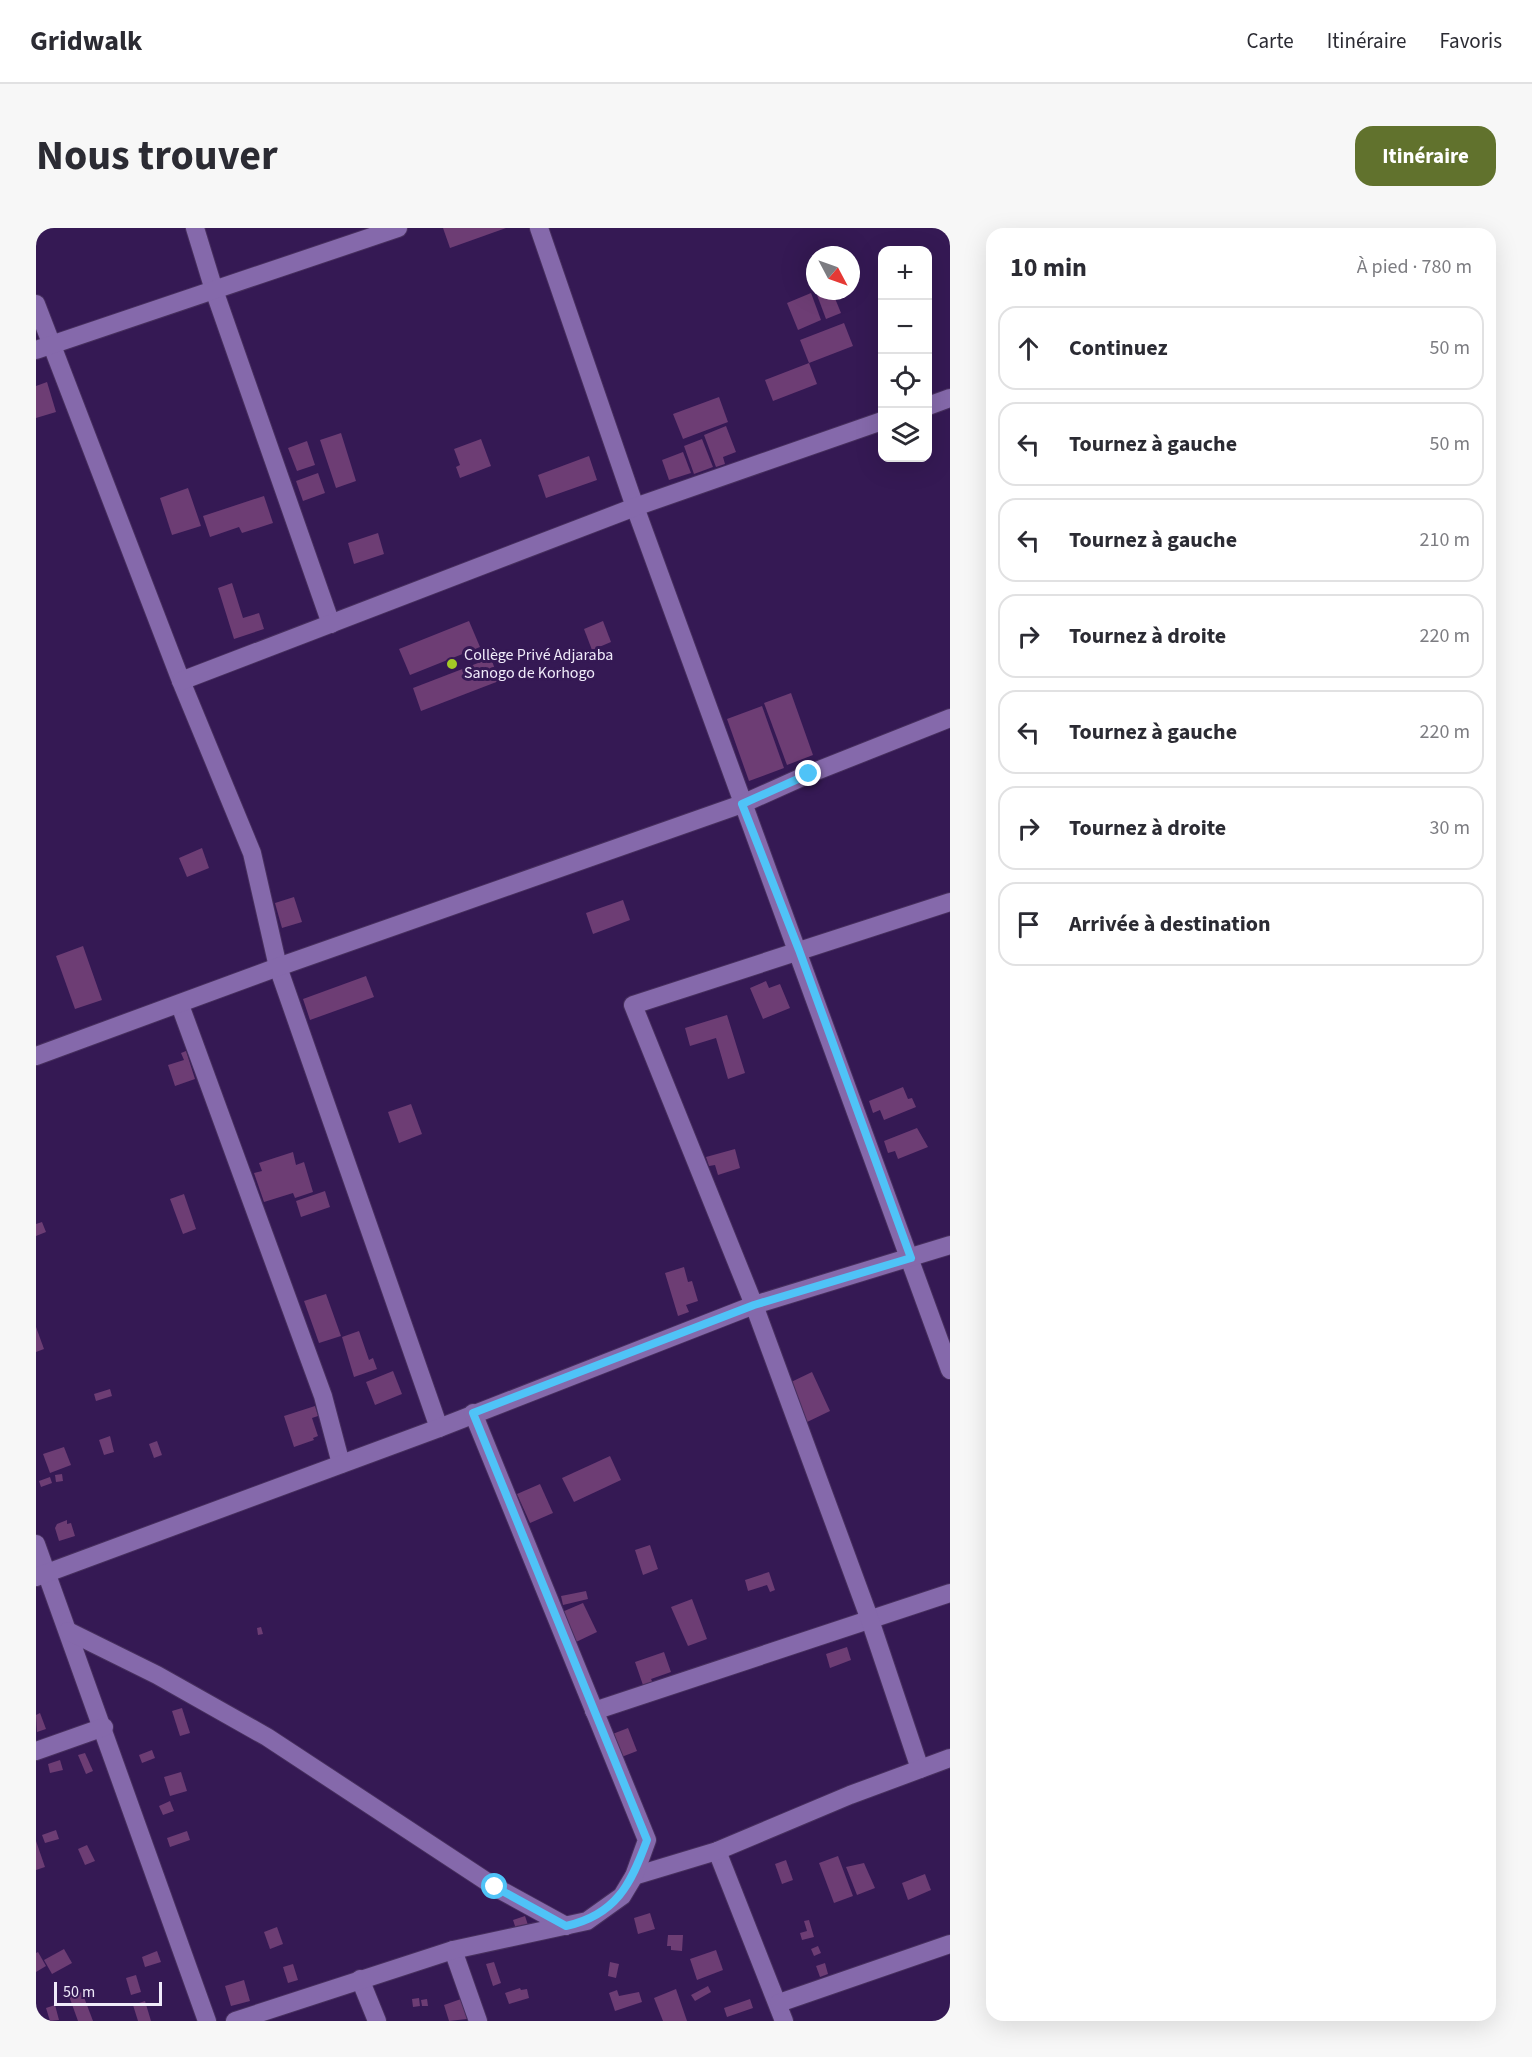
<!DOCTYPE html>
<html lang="fr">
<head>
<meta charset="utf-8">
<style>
  :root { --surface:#fff; --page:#f7f7f7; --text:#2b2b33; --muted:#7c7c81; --line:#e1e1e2; --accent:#61722d }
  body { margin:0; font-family:"Source Sans 3",sans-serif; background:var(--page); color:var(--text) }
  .controls { position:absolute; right:18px; top:18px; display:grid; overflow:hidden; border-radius:12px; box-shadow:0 6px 24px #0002 }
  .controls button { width:54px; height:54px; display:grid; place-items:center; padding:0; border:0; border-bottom:2px solid var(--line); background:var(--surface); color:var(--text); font:30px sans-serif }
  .compass { position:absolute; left:770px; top:18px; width:54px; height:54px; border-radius:50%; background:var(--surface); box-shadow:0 6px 24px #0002; rotate:131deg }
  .scale { position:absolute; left:18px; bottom:15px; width:108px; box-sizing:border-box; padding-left:6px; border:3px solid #f0ebfa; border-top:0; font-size:16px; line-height:21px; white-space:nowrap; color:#f0ebfa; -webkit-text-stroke:4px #351954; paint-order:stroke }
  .stop { position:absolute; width:18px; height:18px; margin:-14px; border:4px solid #4fc3f7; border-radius:50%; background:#fff }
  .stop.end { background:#4fc3f7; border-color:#fff; box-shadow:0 2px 6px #0008 }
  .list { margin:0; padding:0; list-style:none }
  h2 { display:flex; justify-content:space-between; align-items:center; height:78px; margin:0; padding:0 24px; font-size:26px }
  h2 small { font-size:20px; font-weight:400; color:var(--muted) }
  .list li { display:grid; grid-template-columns:39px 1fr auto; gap:18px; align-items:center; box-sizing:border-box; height:84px; margin:0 12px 12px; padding:0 12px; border:2px solid var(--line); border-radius:18px }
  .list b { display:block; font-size:22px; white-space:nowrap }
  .list em { font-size:20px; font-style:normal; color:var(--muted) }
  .icon { flex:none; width:33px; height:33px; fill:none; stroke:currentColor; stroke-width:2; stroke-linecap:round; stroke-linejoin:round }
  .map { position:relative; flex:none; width:914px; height:1793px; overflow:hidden; border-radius:18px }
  header { display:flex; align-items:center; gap:36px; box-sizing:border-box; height:84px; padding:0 30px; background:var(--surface); border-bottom:2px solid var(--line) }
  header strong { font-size:28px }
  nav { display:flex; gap:33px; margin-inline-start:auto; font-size:21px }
  .intro { display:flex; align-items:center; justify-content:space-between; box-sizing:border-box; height:144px; padding:0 36px }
  h1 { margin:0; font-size:42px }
  .button { padding:15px 27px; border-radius:18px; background:var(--accent); color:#fff; font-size:21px; font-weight:700 }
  main { display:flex; gap:36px; padding:0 36px }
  aside { flex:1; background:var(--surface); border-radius:18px; box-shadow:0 6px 24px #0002 }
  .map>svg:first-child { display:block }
  .building { fill:#6d3d74 }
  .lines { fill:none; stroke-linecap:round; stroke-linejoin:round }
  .minor-casing { stroke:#472f5e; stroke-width:20 }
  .minor { stroke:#8569ab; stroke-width:18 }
  .route { stroke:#4fc3f7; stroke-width:8 }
  .poi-dot { fill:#a3c926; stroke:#351954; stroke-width:2 }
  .labels { text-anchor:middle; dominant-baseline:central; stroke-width:6; stroke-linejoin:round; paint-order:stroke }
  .poi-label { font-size:16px; fill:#f0ebfa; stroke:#351954; text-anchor:start }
</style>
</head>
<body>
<header>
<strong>Gridwalk</strong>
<nav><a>Carte</a><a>Itinéraire</a><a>Favoris</a></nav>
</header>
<div class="intro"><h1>Nous trouver</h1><a class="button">Itinéraire</a></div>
<main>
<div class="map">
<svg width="914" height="1793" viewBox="0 0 914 1793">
  <rect width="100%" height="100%" fill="#351954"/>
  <g class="building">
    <polygon points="407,0 470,0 414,20"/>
    <polygon points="790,63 796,63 805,85 790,91 781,67"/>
    <polygon points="775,65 785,92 762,102 751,75"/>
    <polygon points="808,95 817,118 773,135 764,112"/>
    <polygon points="773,135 781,156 737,173 729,152"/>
    <polygon points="11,154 20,184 0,190 0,158"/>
    <polygon points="683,169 692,194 647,211 637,186"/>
    <polygon points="690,198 700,224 687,229 689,236 680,239 668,207"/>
    <polygon points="305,205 320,253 300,260 284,212"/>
    <polygon points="445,211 455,238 424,250 420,239 424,237 418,221"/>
    <polygon points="666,211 677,239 658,246 648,218"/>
    <polygon points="271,213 279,237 261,243 252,220"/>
    <polygon points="647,224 655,245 633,252 626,232"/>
    <polygon points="553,228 561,252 510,270 502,247"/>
    <polygon points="282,245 289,265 267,273 260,253"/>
    <polygon points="152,260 165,298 136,307 124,270"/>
    <polygon points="228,268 237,295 206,305 203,299 174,309 167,288"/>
    <polygon points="342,305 348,326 318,336 312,315"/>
    <polygon points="196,355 207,390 223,385 228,401 198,411 182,360"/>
    <polygon points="433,393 444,419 374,447 363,421"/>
    <polygon points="567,393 575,414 556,422 548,401"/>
    <polygon points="455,430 463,453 385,483 377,460"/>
    <polygon points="755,465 777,527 751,537 728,475"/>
    <polygon points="726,478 748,540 713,553 691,491"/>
    <polygon points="166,620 173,640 151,649 143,630"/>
    <polygon points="258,669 266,694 246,700 239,675"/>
    <polygon points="587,672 594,692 557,706 550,685"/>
    <polygon points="47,718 66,772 39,781 20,728"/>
    <polygon points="330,748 338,769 274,792 267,771"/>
    <polygon points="730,753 733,760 744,756 754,780 727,791 714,760"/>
    <polygon points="691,787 709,845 692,851 680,810 654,818 649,800"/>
    <polygon points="150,823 159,851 139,858 132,837 148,832 145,825"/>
    <polygon points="867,859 872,871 876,870 880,879 848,892 844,882 837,885 833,873"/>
    <polygon points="375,876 386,906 363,915 352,884"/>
    <polygon points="881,900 892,919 862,931 859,923 852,925 848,913"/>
    <polygon points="699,921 704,940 682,947 679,937 673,938 670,929"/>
    <polygon points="257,924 260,937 268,934 277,964 259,970 257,965 228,974 218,945 226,943 223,935"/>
    <polygon points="289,963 294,979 265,989 260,973"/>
    <polygon points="148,966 160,1001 147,1006 134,971"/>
    <polygon points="6,994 10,1004 0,1008 0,996"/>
    <polygon points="648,1039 652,1054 656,1053 662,1073 650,1077 653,1084 642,1088 629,1045"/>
    <polygon points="290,1066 305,1108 283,1115 268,1073"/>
    <polygon points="0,1099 8,1121 0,1124"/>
    <polygon points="323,1103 333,1132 337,1130 341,1141 318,1149 306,1109"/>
    <polygon points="357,1143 366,1166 339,1177 330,1154"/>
    <polygon points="776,1144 794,1183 769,1195 751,1156"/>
    <polygon points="74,1161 76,1168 60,1173 58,1166"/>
    <polygon points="279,1178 282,1188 276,1190 282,1208 277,1210 278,1212 258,1219 248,1188"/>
    <polygon points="74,1208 78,1224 68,1227 63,1212"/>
    <polygon points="121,1213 126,1227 118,1230 113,1216"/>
    <polygon points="28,1219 35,1237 14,1245 7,1226"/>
    <polygon points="574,1228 585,1252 538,1274 526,1250"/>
    <polygon points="26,1246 27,1253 20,1254 19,1247"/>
    <polygon points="14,1249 16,1255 5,1259 3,1253"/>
    <polygon points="504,1256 517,1285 494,1295 481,1266"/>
    <polygon points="31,1292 31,1296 35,1295 39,1308 23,1313 19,1300 21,1296"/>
    <polygon points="614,1317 622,1341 607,1347 599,1322"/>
    <polygon points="733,1344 739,1362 734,1364 731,1357 712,1363 709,1352"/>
    <polygon points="550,1363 552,1371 527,1377 525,1368"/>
    <polygon points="656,1371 671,1411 652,1418 635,1379"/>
    <polygon points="547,1375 561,1404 540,1414 526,1384"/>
    <polygon points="225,1399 227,1406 222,1407 221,1400"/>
    <polygon points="811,1419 815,1432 794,1440 790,1426"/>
    <polygon points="628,1424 635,1444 615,1451 618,1457 608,1460 599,1434"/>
    <polygon points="146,1480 154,1505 144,1508 136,1483"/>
    <polygon points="4,1485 10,1501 1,1504 0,1487"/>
    <polygon points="592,1500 601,1523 583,1530 574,1507"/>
    <polygon points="116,1522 119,1530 106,1535 103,1527"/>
    <polygon points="49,1525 57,1543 50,1546 42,1527"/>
    <polygon points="24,1532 27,1542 14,1545 12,1536"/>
    <polygon points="145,1544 151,1563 134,1568 128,1549"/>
    <polygon points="134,1573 138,1583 127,1587 123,1578"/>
    <polygon points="20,1602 23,1611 9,1615 6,1607"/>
    <polygon points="151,1603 154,1612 134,1619 131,1610"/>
    <polygon points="0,1613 9,1639 0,1642"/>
    <polygon points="51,1617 59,1633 49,1637 42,1621"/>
    <polygon points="802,1628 817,1668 798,1675 783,1635"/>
    <polygon points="750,1632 757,1652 746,1656 739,1636"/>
    <polygon points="828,1635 839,1660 821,1667 810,1639"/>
    <polygon points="889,1646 895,1662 872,1672 866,1655"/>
    <polygon points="614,1685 619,1701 602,1706 598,1690"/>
    <polygon points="489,1688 492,1697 480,1701 477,1692"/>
    <polygon points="773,1692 778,1709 766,1712 764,1705 771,1703 768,1693"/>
    <polygon points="241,1699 247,1716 234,1721 228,1704"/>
    <polygon points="632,1707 647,1707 646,1723 635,1722 635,1718 631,1718"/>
    <polygon points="782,1718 785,1725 778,1728 775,1721"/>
    <polygon points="28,1721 36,1735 16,1746 8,1732"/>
    <polygon points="680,1722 687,1742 661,1752 654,1731"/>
    <polygon points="121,1723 125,1734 109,1739 106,1729"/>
    <polygon points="2,1724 10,1738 0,1744 0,1725"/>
    <polygon points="458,1734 465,1755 457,1758 450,1736"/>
    <polygon points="574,1734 583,1736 580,1750 572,1748"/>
    <polygon points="789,1735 792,1746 784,1749 780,1738"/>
    <polygon points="257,1736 262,1752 252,1755 247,1739"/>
    <polygon points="100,1747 105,1764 95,1767 90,1750"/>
    <polygon points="208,1752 214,1773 195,1778 189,1758"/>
    <polygon points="672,1758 675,1764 659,1773 655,1767"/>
    <polygon points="484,1760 485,1762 491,1761 493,1770 473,1776 469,1765"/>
    <polygon points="640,1761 651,1793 627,1793 618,1770"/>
    <polygon points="581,1762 583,1768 603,1764 606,1774 579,1783 573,1765"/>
    <polygon points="46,1764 57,1793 42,1793 33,1768"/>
    <polygon points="383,1770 384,1778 377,1779 376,1771"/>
    <polygon points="391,1771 392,1778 386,1778 385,1772"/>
    <polygon points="425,1771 431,1791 413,1793 408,1777"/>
    <polygon points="714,1771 717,1780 691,1789 688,1780"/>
    <polygon points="109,1773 115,1793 102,1793 97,1777"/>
    <polygon points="19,1777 23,1792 14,1793 10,1780"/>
  </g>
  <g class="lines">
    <defs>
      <g id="minor">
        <polyline points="159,0 178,62 295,396"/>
        <polyline points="503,0 599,279 914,1142"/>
        <polyline points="0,76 145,453 216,625 242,739 403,1200"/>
        <polyline points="0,122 362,0"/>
        <polyline points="892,178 914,170"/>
        <polyline points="145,453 599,279 846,193"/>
        <polyline points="144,777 287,1168 305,1236"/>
        <polyline points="0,828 242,739 706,576 773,546 914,490"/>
        <polyline points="0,1316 171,1793"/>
        <polyline points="0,1349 403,1200 718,1077 914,1017"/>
        <polyline points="32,1403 121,1447 231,1509 459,1659 530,1698"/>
        <polyline points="558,1483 914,1365"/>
        <polyline points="0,1523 68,1499"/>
        <polyline points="884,1541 834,1392 718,1077 597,777 914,674"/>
        <polyline points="681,1623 748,1793"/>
        <polyline points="598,1648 681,1623 814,1567 914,1530"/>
        <polyline points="417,1722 442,1793"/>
        <polyline points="324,1751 341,1793"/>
        <polyline points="743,1775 914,1716"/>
        <polyline points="199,1793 417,1722 551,1693 586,1668 598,1648 611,1612 437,1185"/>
      </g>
    </defs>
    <use href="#minor" class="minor-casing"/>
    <use href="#minor" class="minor"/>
  </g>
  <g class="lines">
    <path class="route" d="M 459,1659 L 530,1698 C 580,1687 595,1656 611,1612 L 437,1185 L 718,1077 L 875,1030 L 763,722 L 706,576 L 773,546"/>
  </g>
  <circle class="poi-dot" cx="416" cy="436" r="6"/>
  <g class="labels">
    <g class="poi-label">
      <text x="428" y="427">Collège Privé Adjaraba<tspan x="428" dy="18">Sanogo de Korhogo</tspan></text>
    </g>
  </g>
</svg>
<div class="controls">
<button>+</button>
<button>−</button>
<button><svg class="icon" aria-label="locate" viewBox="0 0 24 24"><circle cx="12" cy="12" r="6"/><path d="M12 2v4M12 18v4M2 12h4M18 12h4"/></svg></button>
<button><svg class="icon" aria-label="layers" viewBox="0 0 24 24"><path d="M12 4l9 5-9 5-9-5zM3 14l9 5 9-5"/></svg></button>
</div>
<svg class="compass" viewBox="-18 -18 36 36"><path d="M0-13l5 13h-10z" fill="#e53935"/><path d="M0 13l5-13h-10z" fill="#7c7c81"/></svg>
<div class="scale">50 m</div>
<div class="stop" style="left:459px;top:1659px"></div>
<div class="stop end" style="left:773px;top:546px"></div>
</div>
<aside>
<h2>10 min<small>À pied · 780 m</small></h2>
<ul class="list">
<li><svg class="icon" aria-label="ahead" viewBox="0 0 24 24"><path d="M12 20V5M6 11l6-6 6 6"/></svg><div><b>Continuez</b></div><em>50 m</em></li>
<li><svg class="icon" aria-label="left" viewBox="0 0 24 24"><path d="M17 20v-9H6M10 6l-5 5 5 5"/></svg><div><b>Tournez à gauche</b></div><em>50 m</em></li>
<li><svg class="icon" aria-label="left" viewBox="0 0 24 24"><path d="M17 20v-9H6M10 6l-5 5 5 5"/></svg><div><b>Tournez à gauche</b></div><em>210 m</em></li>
<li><svg class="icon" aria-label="right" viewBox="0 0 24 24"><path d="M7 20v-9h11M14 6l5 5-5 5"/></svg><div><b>Tournez à droite</b></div><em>220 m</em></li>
<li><svg class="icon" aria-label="left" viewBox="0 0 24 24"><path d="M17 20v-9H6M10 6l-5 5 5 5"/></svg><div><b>Tournez à gauche</b></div><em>220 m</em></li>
<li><svg class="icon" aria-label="right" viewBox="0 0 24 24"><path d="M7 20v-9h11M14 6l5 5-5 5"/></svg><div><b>Tournez à droite</b></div><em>30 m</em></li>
<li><svg class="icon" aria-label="arrive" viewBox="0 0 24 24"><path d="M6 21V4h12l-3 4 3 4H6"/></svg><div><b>Arrivée à destination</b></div></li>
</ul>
</aside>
</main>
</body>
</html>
